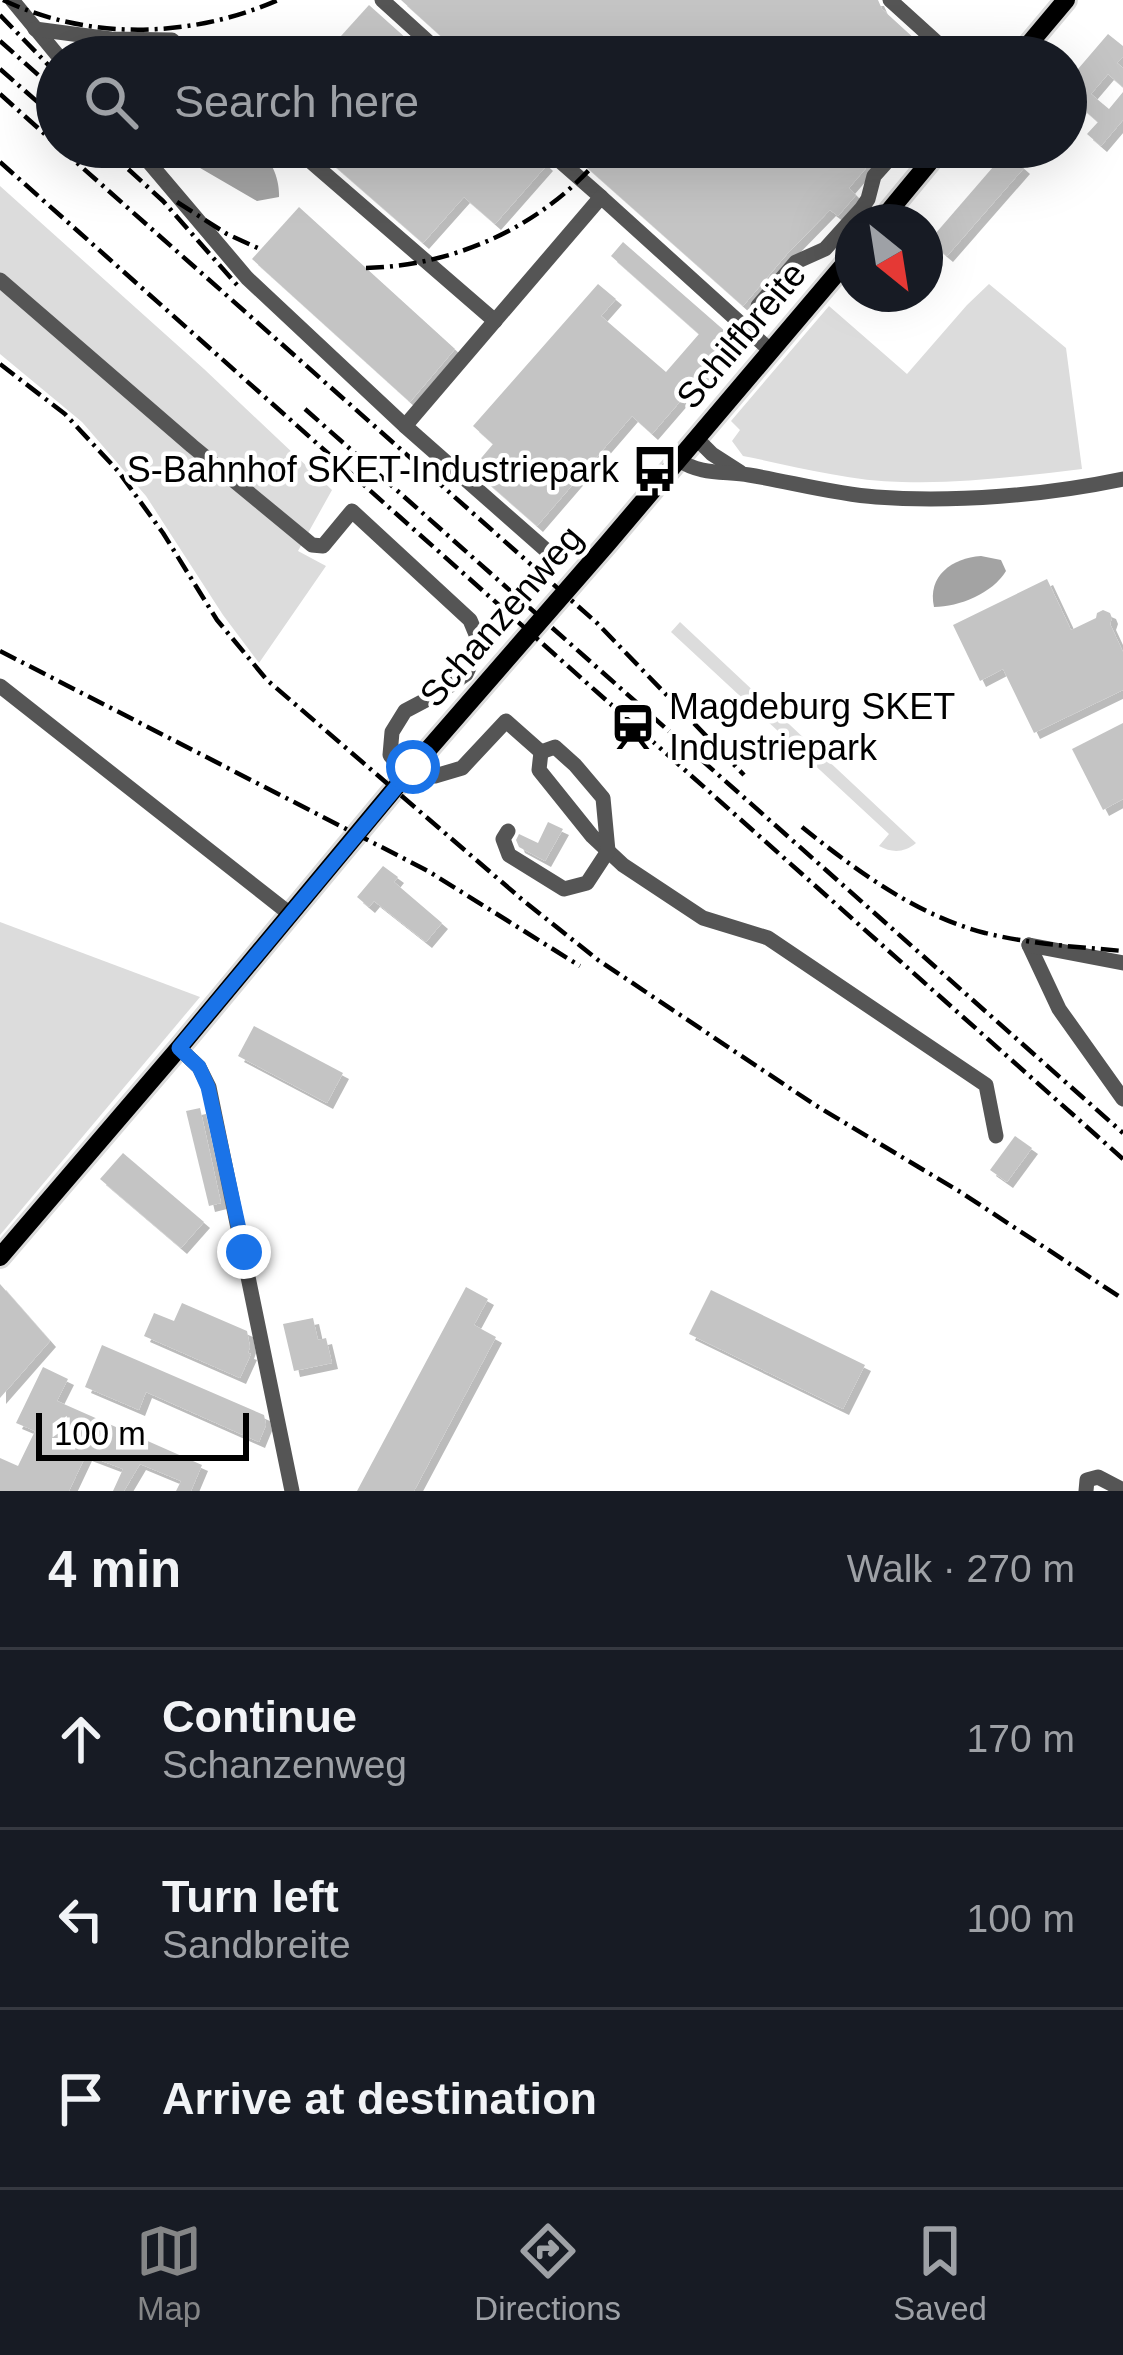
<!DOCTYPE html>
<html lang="en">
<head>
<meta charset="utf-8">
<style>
  :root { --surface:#171b24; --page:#20242c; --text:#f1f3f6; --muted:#9ea1a6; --line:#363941; --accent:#858687 }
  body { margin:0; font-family:Helvetica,sans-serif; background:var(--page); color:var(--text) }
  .compass { position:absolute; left:835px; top:204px; width:108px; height:108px; border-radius:50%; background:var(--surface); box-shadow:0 12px 48px #0002; rotate:150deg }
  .scale { position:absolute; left:36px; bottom:30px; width:213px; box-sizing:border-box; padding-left:12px; border:6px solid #000; border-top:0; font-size:33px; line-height:42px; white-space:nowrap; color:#000; -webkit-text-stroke:9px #fff; paint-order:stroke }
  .stop { position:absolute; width:36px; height:36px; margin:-27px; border:9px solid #1a73e8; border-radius:50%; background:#fff }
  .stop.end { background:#1a73e8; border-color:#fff; box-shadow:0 3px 12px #0008 }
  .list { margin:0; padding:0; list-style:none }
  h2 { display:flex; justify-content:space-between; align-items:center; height:156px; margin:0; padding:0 48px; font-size:51px }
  h2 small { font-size:39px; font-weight:400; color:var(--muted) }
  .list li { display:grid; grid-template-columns:78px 1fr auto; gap:36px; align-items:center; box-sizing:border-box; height:180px; padding:0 48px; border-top:3px solid var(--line) }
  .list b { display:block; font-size:45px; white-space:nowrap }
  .list p { margin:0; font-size:39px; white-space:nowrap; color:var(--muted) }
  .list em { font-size:39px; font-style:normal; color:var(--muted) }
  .icon { flex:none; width:66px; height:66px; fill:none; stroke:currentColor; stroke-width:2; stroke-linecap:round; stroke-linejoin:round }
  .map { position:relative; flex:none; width:1123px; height:1491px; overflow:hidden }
  .search { position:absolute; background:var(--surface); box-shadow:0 12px 48px #0002; left:36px; right:36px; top:36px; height:132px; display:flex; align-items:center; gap:30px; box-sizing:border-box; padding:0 42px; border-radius:66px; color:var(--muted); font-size:45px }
  .sheet { height:696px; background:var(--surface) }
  nav { display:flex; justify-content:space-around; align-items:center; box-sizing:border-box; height:168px; border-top:3px solid var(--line); background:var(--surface); font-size:33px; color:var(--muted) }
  nav a { display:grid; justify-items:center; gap:6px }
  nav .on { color:var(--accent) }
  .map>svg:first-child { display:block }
  .green { fill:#dcdcdc }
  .water { fill:#a3a3a3 }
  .building { fill:#c4c4c4; filter:url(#shadow) }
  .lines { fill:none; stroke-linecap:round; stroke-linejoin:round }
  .major-casing { stroke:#dbdbdb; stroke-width:24 }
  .minor { stroke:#555; stroke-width:15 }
  .major { stroke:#000; stroke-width:18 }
  .rail { stroke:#000; stroke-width:4.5; stroke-dasharray:18 6 3 6; stroke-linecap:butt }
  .route { stroke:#1a73e8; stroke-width:15 }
  .labels { text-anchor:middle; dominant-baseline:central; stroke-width:9; stroke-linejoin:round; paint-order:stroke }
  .street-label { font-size:36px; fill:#000; stroke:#fff }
  .poi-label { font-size:36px; fill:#000; stroke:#fff; text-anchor:end }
</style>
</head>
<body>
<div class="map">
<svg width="1123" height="1491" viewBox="0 0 1123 1491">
  <defs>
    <filter id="shadow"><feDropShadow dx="6" dy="6" stdDeviation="0" flood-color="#0004"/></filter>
  </defs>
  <rect width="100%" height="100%" fill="#fff"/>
  <g class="green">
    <polygon points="0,186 204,369 332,490 298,551 326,566 259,663 223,615 146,496 82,422 0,354"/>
    <path d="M 989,284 L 1066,348 L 1082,469 C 1022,476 962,484 902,482 C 849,481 794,466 743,456 L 732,441 L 740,430 L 731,421 L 829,306 L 907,374 L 967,305 Z"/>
    <path d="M 680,622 L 916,843 C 904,853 892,853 879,846 L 889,834 L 671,632 Z"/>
    <polygon points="0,922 200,997 0,1235"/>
  </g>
  <g class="water">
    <path d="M 164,147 C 183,147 239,142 253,148 C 271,155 280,179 279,197 L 257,201 Z"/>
    <path d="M 981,556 L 1001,560 L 1006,571 C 993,593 959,607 934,607 C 927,576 952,558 981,556 Z"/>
  </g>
  <g class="building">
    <polygon points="401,0 878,0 882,9 929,52 924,57 464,57"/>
    <polygon points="369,5 427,57 322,57"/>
    <polygon points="1108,34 1123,46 1123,57 1117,63 1123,68 1123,87 1108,74 1091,94 1109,109 1123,92 1123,120 1101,146 1087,134 1098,122 1081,107 1066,124 1066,83"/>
    <polygon points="313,147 528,147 547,165 495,224 464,197 423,243"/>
    <polygon points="564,147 884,147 849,188 856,195 838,216 830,210 787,254 743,306"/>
    <polygon points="1006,152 1024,168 947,256 929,241"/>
    <polygon points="299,207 455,349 410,402 252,259"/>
    <polygon points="623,242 734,339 652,434 632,416 537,526 472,469 493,444 473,426 598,284 616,299 601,316 666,372 699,334 611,256"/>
    <polygon points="1047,579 1071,630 1096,618 1097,613 1103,610 1110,613 1112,618 1110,624 1123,652 1123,690 1034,733 1003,669 980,681 953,625"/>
    <polygon points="1123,723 1123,799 1103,810 1072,749"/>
    <polygon points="548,822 563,829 545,861 519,847 516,840 519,834 538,843"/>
    <polygon points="383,866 398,877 394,882 442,923 426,942 374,901 369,907 357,897"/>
    <polygon points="254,1026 343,1073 327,1103 238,1056"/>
    <polygon points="200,1108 221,1203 209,1206 186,1111"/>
    <polygon points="1015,1136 1032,1148 1007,1182 990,1170"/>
    <polygon points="123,1153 204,1222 181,1248 100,1179"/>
    <polygon points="0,1284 50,1341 0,1398"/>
    <polygon points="466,1287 488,1299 474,1325 496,1337 414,1491 357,1491"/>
    <polygon points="711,1290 865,1365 843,1409 689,1334"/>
    <polygon points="182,1303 247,1331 250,1347 248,1353 251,1354 240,1378 144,1336 154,1313 174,1321"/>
    <polygon points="313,1318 318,1340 326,1338 332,1363 294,1371 283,1324"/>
    <polygon points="102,1345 264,1415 266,1425 259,1442 146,1392 139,1410 85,1387"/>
    <polygon points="43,1367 68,1379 57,1401 202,1465 191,1491 176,1491 181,1481 140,1464 124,1491 113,1491 123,1469 86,1455 69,1491 0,1491 0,1458 18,1466 35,1431 16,1423"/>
  </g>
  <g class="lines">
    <defs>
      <g id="major">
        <polyline points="1018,57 1066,0"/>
        <polyline points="880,222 942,147"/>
        <polyline points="0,1257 179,1048 406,775 607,544 853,254"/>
      </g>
    </defs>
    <use href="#major" class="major-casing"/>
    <g class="minor">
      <polyline points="12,0 59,57"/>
      <polyline points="382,0 445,57"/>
      <polyline points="890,0 953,57"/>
      <polyline points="35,29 111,39 172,40 191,57"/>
      <polyline points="136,147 247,278 405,426"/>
      <polyline points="294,147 495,321"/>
      <polyline points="544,147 601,197"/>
      <polyline points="0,280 192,446 312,545 323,546 352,511 470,620 480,644 466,674 439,693 405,711 392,732 390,755 406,775"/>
      <polyline points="758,306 796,262 825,249 862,208 868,199 874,176 900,147"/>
      <polyline points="697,439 712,454 740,472"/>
      <path d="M 679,460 C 700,475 725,471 749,475 C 791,482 834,494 876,497 C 954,503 1047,495 1123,479"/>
      <polyline points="547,551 405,426 601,197 771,351"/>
      <polyline points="0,686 290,914"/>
      <polyline points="541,752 539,770 592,836 623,865 703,918 768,938 986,1085 996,1136"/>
      <polyline points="413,767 435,776 462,768 506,721 541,752 555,747 575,765 603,798 608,851 587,883 564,889 509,855 503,839 508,831"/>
      <polyline points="1029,945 1059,1009 1123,1099"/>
      <polyline points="1029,945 1123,963"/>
      <polyline points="179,1048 199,1067 209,1087 292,1491"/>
      <polyline points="1086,1491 1087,1480 1098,1477 1123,1490"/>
    </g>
    <use href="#major" class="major"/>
    <g class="rail">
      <path d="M 3,0 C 89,41 192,38 278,0"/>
      <polyline points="0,15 57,74"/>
      <polyline points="0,41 44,80"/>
      <polyline points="0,69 57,119"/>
      <polyline points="0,94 57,145"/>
      <polyline points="59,147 597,623 744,775"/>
      <polyline points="104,147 163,201 237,285"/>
      <polyline points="0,162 1123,1159"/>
      <polyline points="177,202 227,234 260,249"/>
      <path d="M 366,268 C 449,266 532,231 589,170"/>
      <polyline points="0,364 65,414 118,471 163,533 217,620 267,680 525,902 598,960 737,1053 815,1105 962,1193 1123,1299"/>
      <polyline points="305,409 1123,1133"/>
      <polyline points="0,651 428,871 580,966"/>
      <path d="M 802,827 C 857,871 916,915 985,933 C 1030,944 1077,947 1123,951"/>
    </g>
  </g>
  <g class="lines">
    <polyline class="route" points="244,1252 208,1087 199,1067 179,1048 413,767"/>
  </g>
  <defs>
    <symbol id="bus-bare" viewBox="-9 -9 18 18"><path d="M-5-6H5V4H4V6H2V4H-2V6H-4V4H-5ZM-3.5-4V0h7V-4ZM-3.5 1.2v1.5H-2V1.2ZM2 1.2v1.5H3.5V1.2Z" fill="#000" stroke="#fff" stroke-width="2.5" paint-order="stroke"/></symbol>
    <symbol id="station-bare" viewBox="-9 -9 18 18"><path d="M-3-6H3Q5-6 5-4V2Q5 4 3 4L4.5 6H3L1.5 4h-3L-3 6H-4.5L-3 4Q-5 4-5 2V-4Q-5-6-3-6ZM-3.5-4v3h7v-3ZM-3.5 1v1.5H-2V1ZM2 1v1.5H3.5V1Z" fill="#000" stroke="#fff" stroke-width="2.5" paint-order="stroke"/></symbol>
  </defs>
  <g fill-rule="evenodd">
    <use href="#bus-bare" x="622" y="436" width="66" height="66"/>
    <use href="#station-bare" x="600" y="694" width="66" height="66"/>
  </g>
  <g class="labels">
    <g class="street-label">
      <text transform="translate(741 335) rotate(-50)">Schilfbreite</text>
      <text transform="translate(501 616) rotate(-49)">Schanzenweg</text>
    </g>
    <g class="poi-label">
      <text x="619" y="469">S-Bahnhof SKET-Industriepark</text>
      <text x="669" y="706" text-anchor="start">Magdeburg SKET<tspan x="669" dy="41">Industriepark</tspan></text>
    </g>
  </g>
</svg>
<svg class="compass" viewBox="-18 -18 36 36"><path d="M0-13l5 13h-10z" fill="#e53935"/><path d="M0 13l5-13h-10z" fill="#9ea1a6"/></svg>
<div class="scale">100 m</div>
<div class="stop" style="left:413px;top:767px"></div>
<div class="stop end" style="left:244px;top:1252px"></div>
<div class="search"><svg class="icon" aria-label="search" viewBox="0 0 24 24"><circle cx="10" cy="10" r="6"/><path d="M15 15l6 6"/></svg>Search here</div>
</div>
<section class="sheet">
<h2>4 min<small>Walk · 270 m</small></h2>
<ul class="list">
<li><svg class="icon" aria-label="ahead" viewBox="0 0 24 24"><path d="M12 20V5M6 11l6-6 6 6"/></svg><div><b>Continue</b><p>Schanzenweg</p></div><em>170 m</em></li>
<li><svg class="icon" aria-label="left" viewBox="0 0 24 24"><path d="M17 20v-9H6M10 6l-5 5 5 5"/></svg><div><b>Turn left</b><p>Sandbreite</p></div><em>100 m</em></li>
<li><svg class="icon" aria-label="arrive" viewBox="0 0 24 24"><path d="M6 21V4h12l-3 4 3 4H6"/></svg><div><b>Arrive at destination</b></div></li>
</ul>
</section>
<nav>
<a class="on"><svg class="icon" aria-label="map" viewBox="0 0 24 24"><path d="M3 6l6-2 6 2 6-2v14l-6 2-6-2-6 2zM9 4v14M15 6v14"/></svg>Map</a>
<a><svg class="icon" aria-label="directions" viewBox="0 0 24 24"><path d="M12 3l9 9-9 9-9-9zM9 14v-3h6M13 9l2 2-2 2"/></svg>Directions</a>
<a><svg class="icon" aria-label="saved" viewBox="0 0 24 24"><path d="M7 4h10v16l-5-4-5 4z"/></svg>Saved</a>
</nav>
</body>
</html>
